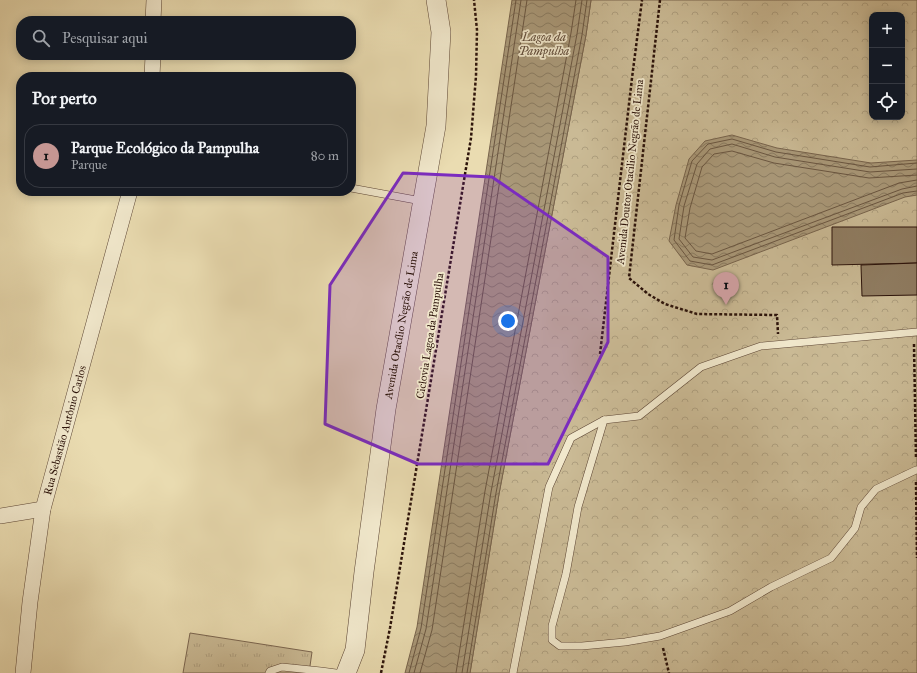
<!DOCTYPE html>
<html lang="pt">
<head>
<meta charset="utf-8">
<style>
  :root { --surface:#171b24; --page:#20242c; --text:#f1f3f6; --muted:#9ea1a6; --line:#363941; --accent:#c59692 }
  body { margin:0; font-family:"IM FELL Great Primer",serif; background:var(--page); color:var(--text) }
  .controls { position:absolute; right:12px; top:12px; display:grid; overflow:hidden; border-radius:8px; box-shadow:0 2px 10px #0003 }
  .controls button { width:36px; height:36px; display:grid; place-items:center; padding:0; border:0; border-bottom:1px solid var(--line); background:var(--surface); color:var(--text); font:20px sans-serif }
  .you { position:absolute; left:508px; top:321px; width:14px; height:14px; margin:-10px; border:3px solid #fff; border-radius:50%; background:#1a73e8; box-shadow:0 0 0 6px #1a73e833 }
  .badge { display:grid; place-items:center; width:26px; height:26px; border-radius:50%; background:var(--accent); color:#111; font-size:13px; font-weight:700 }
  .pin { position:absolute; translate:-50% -33px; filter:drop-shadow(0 1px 2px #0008) }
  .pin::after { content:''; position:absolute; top:21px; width:14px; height:12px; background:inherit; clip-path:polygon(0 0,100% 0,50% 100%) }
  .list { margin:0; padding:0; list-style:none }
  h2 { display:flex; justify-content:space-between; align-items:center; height:52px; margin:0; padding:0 16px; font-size:17px }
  h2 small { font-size:13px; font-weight:400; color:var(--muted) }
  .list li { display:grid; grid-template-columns:26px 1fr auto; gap:12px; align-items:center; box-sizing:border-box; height:64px; margin:0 8px 8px; padding:0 8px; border:1px solid var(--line); border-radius:16px }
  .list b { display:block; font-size:15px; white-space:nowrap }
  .list p { margin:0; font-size:13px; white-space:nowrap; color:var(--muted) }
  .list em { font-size:13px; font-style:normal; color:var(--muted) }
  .icon { flex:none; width:22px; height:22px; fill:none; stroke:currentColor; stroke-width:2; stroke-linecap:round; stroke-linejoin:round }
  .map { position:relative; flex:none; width:917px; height:673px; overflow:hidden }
  .search { position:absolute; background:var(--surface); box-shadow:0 2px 10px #0003; left:16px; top:16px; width:340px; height:44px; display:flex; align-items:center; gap:10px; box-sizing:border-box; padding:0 14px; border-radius:16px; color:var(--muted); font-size:15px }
  .panel { position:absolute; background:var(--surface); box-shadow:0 2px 10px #0003; left:16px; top:72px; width:340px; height:124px; border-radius:16px }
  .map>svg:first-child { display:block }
  .grass { fill:url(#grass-tufts); stroke:#7b6650 }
  .forest { fill:url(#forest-crowns); stroke:#7b6650; fill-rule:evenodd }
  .water { fill:url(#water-waves); stroke:#77634c }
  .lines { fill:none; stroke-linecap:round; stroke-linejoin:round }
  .shore { stroke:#6a5641; stroke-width:1 }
  .building { fill:#8f7c61; stroke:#2c130a }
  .service-casing { stroke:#5c4534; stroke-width:8 }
  .minor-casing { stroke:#5c4534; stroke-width:16 }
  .tertiary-casing { stroke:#5c4534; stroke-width:20 }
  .path { stroke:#2c130a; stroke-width:2.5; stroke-dasharray:3 2; stroke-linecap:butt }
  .service { stroke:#f1e8cc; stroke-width:7 }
  .minor { stroke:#f1e8cc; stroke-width:15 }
  .tertiary { stroke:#f1e8cc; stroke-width:19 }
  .marked { fill:#7b2cbf; fill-opacity:0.2; stroke:#7b2cbf; stroke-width:3; stroke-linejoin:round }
  .labels { text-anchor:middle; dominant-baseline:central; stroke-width:3.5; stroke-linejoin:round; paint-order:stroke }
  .street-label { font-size:11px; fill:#2c130a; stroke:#f1e8cc }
  .water-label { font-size:12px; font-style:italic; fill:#5e4836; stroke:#f1e8cc }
</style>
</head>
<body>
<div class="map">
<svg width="917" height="673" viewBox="0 0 917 673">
  <defs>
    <pattern id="grass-tufts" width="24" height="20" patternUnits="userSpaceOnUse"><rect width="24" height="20" fill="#caba95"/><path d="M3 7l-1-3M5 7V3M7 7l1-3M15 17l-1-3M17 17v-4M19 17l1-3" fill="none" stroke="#ae9f7f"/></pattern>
    <pattern id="forest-crowns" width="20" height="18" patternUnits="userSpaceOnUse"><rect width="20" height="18" fill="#caba95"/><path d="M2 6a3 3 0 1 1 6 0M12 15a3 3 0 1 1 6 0" fill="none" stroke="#ae9f7f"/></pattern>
    <pattern id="water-waves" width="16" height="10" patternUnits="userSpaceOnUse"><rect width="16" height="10" fill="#a99878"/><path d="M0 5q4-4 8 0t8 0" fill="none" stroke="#8a7b61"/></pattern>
  </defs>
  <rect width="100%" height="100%" fill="#eadcb1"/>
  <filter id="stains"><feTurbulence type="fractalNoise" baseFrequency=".005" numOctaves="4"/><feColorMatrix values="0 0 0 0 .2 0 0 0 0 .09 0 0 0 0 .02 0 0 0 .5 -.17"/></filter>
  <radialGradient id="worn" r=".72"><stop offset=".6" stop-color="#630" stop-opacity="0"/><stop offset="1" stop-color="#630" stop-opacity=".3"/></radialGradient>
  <polygon class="grass" points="190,633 312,652 309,673 183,673"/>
  <path class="forest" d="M 591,0 L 917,0 L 917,673 L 470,673 L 499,494 L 586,35 ZM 872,15 L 902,15 L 902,117 L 872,117 Z"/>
  <g class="water">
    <polygon points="512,0 591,0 586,35 499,494 470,673 405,673 417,627"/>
    <polygon points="732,135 777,148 871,163 917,160 917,195 905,197 713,270 687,265 669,241 676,205 689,159 705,141"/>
  </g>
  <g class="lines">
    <g class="shore">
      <polyline points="917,163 870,167 776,152 732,139 708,144 692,161 679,205 674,240 690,261 712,265 903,193 917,191"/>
      <polyline points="917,169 870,172 775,157 732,144 710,149 697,164 684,206 679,239 693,257 712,260 902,189 917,186"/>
      <polyline points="917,175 869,178 774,163 732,151 714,154 702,167 690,208 685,238 696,251 712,254 899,183 917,180"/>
      <polyline points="409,673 421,628 516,0"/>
      <polyline points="414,673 426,629 521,0"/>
      <polyline points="420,673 432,630 527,0"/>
      <polyline points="456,673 485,491 571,33 576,0"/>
      <polyline points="462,673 491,492 577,34 582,0"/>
      <polyline points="467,673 496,493 582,35 587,0"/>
    </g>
  </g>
  <g class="building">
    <polygon points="832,227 917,227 917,263 832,265"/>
    <polygon points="917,263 917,295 862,296 861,265"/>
  </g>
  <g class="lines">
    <defs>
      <g id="service">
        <polyline points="351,188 416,200 421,203"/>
        <polyline points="916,470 876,489 861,507 855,528 831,558 771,587 730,611 660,636 625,642 582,646 560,646 552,640 552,626 566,574 578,507 604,420 639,416 701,367 761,346 917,332"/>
        <polyline points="269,673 270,671 282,667 321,671 336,673"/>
        <polyline points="513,673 549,487 571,438 604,420"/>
      </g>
      <g id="minor">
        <polyline points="153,21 154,0"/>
        <polyline points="152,77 153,55"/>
        <polyline points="0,516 43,509"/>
        <path id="s1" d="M 23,673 L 30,602 L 43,509 L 130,191"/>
      </g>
      <g id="tertiary">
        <path id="s2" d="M 346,673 L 355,650 L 364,572 L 386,409 L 436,126 L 441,32 L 436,0"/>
      </g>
    </defs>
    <use href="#service" class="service-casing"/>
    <use href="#minor" class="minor-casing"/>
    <use href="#tertiary" class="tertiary-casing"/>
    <g class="path">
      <polyline points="660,0 629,278 648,294 665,304 697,314 777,315 778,334"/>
      <polyline points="914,344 916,459"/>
      <polyline points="600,354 632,78 642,0"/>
      <polyline points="916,482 917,558"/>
      <polyline points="663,648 669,673"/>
      <polyline points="381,673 390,628 471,138 476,76 477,30 474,0"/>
    </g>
    <use href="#service" class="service"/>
    <use href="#minor" class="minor"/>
    <use href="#tertiary" class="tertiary"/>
  </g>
  <path class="marked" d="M 403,173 L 492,177 L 608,257 L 608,342 L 548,464 L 418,464 L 325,424 L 330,285 Z"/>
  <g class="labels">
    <g class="street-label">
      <text transform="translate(630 172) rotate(-84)">Avenida Doutor Otacilio Negrão de Lima</text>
      <text stroke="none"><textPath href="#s2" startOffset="353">Avenida Otacílio Negrão de Lima</textPath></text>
      <text transform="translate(430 336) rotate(-81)">Ciclovia Lagoa da Pampulha</text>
      <text stroke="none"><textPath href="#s1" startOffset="247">Rua Sebastião Antônio Carlos</textPath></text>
    </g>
    <g class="water-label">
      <text x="544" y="37">Lagoa da<tspan x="544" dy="14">Pampulha</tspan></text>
    </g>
  </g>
  <rect width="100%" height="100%" filter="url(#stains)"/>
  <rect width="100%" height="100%" fill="url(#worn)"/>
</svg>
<div class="controls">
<button>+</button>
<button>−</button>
<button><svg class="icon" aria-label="locate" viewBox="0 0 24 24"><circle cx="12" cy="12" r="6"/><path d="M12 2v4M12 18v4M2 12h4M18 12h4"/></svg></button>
</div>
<div class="you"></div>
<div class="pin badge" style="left:726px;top:305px">1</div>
<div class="search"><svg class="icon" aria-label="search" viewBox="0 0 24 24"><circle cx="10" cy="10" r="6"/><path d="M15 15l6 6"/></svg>Pesquisar aqui</div>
<section class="panel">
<h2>Por perto<small></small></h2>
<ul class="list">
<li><span class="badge">1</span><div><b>Parque Ecológico da Pampulha</b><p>Parque</p></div><em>80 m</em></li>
</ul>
</section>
</div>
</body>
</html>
